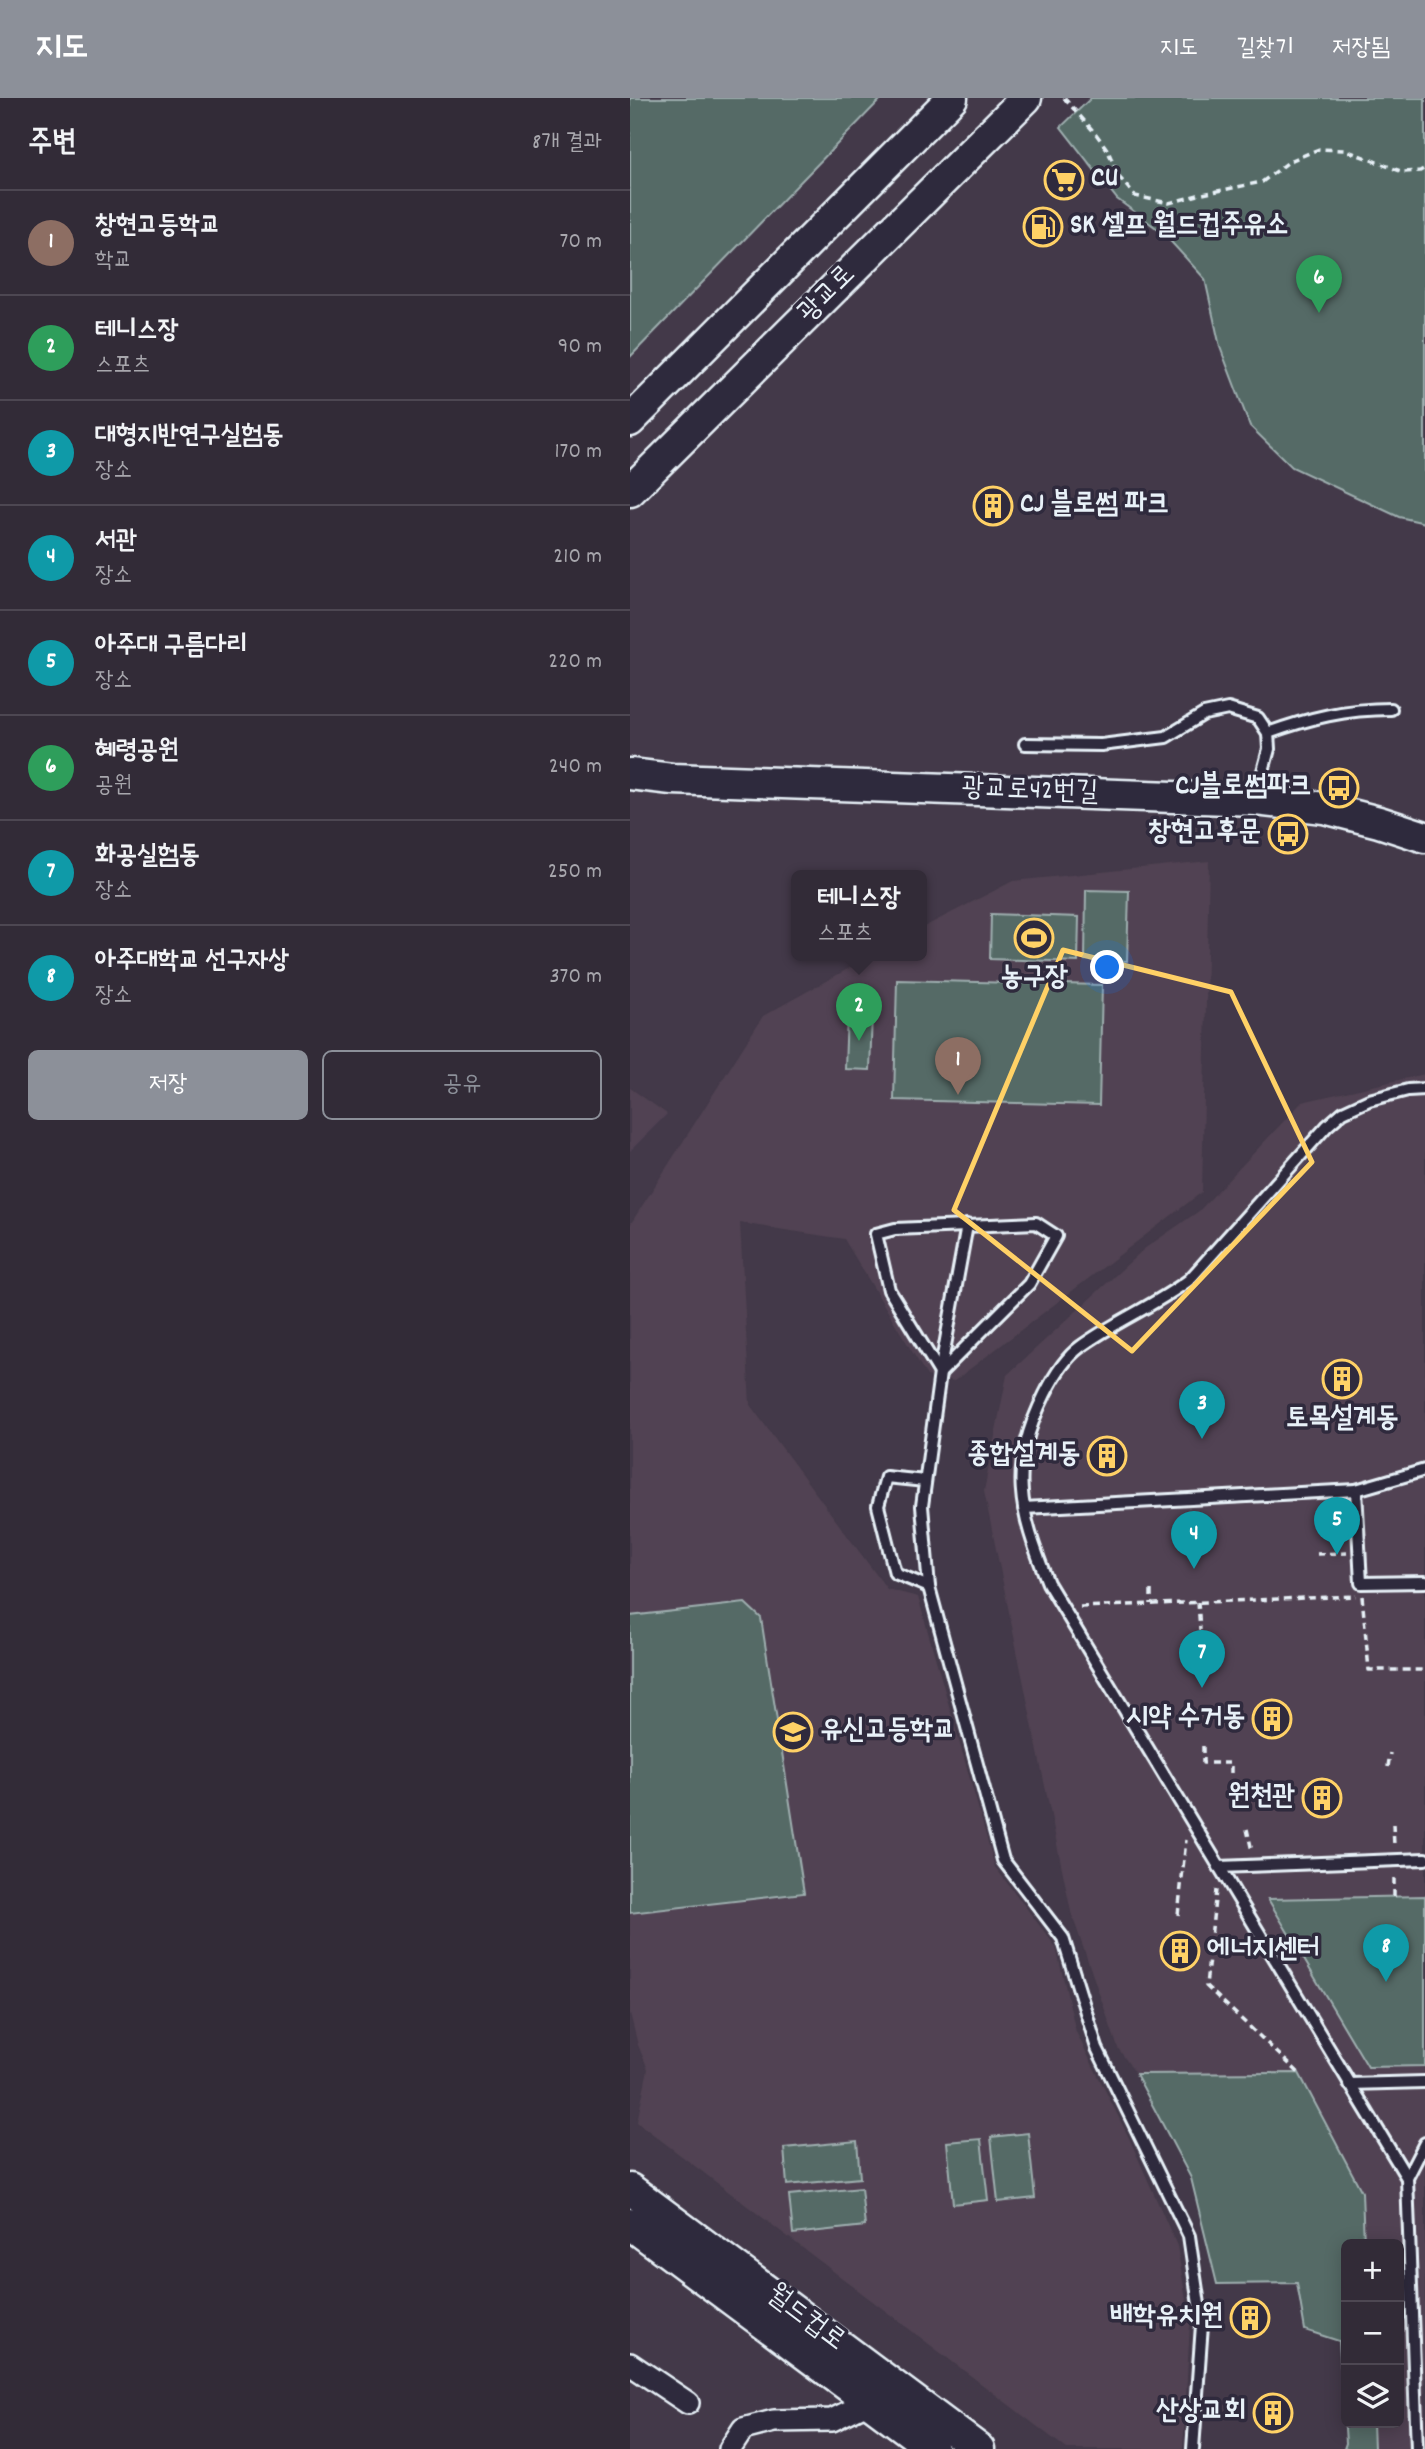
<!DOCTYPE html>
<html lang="ko">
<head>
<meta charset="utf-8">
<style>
  :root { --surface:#322b37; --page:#3a333f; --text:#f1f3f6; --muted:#a8a7ad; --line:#4d4752; --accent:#8c9099 }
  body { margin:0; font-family:Dekko,"Poor Story",sans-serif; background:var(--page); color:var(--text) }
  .controls { position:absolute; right:21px; bottom:21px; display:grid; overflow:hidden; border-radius:10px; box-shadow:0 4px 18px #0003 }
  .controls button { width:63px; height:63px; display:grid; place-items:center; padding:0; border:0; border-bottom:2px solid var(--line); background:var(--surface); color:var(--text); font:35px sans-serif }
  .you { position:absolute; left:478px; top:870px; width:24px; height:24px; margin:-18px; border:5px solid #fff; border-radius:50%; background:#1a73e8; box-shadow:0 0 0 10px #1a73e833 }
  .badge { display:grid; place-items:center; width:46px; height:46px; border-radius:50%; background:var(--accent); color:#fff; font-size:23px; font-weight:700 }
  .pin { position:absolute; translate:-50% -58px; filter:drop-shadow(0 2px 4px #0008) }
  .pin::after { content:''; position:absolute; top:37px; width:24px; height:21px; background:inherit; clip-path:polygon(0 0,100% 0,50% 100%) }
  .popup { position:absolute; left:161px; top:772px; width:136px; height:91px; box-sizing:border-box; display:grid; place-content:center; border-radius:10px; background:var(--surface); filter:drop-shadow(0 2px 5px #0005); font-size:23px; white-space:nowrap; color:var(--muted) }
  .popup b { font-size:26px; color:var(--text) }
  .popup::after { content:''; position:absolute; left:50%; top:100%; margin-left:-14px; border:14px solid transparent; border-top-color:var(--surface) }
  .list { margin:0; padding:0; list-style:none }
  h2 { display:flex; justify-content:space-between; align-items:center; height:91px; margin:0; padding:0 28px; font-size:30px }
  h2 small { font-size:23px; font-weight:400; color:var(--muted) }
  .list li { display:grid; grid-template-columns:46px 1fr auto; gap:21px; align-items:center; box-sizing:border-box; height:105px; padding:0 28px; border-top:2px solid var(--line) }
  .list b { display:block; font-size:26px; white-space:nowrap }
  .list p { margin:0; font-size:23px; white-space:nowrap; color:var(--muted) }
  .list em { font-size:23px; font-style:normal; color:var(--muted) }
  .actions { display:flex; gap:14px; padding:21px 28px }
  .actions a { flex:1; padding:16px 0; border:2px solid var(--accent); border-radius:10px; text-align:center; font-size:24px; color:var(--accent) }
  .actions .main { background:var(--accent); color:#fff }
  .icon { flex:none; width:38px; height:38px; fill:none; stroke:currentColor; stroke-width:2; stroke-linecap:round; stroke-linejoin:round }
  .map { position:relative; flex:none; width:795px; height:2351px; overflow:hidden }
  header { display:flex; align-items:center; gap:42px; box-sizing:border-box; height:98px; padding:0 35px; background:var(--accent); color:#fff }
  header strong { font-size:33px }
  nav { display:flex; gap:38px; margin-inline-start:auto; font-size:24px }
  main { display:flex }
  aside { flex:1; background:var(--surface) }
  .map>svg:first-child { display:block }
  .built { fill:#514352 }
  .green { fill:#546b66; stroke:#9eaeaf; stroke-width:2 }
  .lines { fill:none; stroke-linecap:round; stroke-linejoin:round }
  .lane-casing { stroke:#e8f1f8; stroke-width:16 }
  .street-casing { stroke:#e8f1f8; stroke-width:26 }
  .secondary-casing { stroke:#e8f1f8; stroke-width:35 }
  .path { stroke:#e8f1f8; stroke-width:3.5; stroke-dasharray:7 5; stroke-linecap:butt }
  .lane { stroke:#2f2a3d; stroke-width:10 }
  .street { stroke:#2f2a3d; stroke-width:21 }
  .secondary { stroke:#2f2a3d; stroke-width:30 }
  .marked { fill:none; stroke:#ffd166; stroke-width:5; stroke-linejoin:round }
  .labels { text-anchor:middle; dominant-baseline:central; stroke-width:7; stroke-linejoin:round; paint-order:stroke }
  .poi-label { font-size:28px; font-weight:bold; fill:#e8f1f8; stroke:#2f2a3d; text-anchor:end }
  .street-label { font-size:28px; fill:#e8f1f8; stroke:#2f2a3d }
</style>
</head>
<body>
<header>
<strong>지도</strong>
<nav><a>지도</a><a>길찾기</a><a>저장됨</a></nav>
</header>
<main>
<aside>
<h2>주변<small>8개 결과</small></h2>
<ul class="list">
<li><span class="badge" style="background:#8d6e63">1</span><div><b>창현고등학교</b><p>학교</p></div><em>70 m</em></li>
<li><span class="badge" style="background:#2e9e5b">2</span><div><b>테니스장</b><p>스포츠</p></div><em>90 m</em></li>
<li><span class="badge" style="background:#0f9aa8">3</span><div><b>대형지반연구실험동</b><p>장소</p></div><em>170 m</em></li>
<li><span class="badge" style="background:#0f9aa8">4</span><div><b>서관</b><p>장소</p></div><em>210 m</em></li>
<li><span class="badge" style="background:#0f9aa8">5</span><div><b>아주대 구름다리</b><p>장소</p></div><em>220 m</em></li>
<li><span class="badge" style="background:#2e9e5b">6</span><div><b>혜령공원</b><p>공원</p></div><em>240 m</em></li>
<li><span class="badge" style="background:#0f9aa8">7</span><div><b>화공실험동</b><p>장소</p></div><em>250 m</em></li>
<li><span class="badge" style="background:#0f9aa8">8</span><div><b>아주대학교 선구자상</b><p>장소</p></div><em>370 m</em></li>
</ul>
<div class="actions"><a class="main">저장</a><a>공유</a></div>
</aside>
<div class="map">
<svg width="795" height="2351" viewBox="0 0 795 2351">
  <rect width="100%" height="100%" fill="#433949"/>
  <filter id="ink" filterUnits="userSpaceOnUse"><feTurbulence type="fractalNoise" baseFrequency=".0143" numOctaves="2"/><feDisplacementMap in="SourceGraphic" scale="14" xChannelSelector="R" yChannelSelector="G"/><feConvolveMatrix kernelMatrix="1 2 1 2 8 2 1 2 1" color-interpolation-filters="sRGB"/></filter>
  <g filter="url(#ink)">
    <g class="built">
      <polygon points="579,763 572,1094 324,1283 297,1278 214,1141 110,1125 120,1307 257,1491 288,1499 365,1769 426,1849 446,1934 500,2042 547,2148 560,2225 553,2351 437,2351 7,2024 18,1971 8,1947 0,1915 0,1127 133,918 243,857 292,857 292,830 383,783"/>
      <polygon points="795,976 795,2351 744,2351 743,2325 769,2325 769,2146 734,2146 732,2094 670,1976 506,1976 488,1950 441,1814 354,1393 377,1277 514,1151 569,1113 672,1004"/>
      <polygon points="0,990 37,1016 0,1053"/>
    </g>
    <g class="green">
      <polygon points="0,0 252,0 0,259"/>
      <polygon points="461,0 795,0 795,425 769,419 662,369 620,328 590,249 575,181 533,135 487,101 431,29"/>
      <polygon points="456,792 499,793 497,863 455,862"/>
      <polygon points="361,816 449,819 448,864 360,861"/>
      <polygon points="267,882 472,887 469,1007 264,1002"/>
      <polygon points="217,914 242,915 240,972 215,971"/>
      <polygon points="115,1505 131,1520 174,1795 0,1815 0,1518"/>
      <polygon points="795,1798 795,1968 738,1969 638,1801"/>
      <polygon points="669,1975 732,2094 734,2146 716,2146 716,2325 743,2325 744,2351 714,2351 716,2345 709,2243 675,2232 667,2185 587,2186 561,2080 506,1976"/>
      <polygon points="398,2035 405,2100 368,2104 361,2039"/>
      <polygon points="351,2041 358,2102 323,2106 317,2044"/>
      <polygon points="227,2043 230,2080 157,2087 154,2050"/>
      <polygon points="231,2090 235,2128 163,2136 159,2097"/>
    </g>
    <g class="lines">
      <defs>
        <g id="lane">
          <path d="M 638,635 C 680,620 715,611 761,611"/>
          <polyline points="395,646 471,647 536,639 574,616 598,611 628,620 638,635 639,651 626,699"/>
          <polygon points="406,1125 426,1138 399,1186 310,1275 259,1192 246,1136 265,1131"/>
          <polyline points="337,1127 310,1275 292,1408 299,1489 373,1762 433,1840 467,1950 559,2138 572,2227 563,2351"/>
          <polyline points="795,1372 726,1392 731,1485 795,1484"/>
          <polyline points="295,1383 256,1379 248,1408 265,1475 299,1489"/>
          <polyline points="394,1410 726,1392"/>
          <polyline points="589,1769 795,1761"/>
          <polyline points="719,1986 795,1984"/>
          <path d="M 777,2080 L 418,1485 C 389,1412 378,1370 415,1296 C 423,1280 435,1260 450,1249 C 484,1224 524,1208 559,1182 L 697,1028 L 713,1014 L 739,1002 L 778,992 L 795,991"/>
          <polyline points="787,2351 777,2080 795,2045"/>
        </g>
        <g id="street">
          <polyline points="0,2266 58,2305"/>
          <polyline points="100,2351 113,2331 144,2323 202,2322 239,2304"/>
        </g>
        <g id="secondary">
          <polyline points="0,323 322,0"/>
          <polyline points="0,393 396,0"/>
          <polyline points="0,676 42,681 626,702 694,710 749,724 795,739"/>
          <polyline points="0,2091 349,2351"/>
          <polyline points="0,2126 303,2351"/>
        </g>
      </defs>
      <use href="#lane" class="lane-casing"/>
      <use href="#street" class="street-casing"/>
      <use href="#secondary" class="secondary-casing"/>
      <g class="path">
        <polyline points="434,0 466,36 477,51 490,80 505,98 539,105 568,97 632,84 660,63 689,51 715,52 773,74 790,73 795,70"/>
        <polyline points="558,1414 559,1433"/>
        <polyline points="687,1456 717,1455"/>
        <polyline points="521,1492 521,1506"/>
        <polyline points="732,1498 739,1572 795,1572"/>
        <polyline points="568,1504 570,1532"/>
        <polyline points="450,1509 726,1498"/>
        <polyline points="573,1648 573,1665 601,1665 601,1675"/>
        <polyline points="758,1669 760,1655"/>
        <polyline points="763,1726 764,1748"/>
        <polyline points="617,1731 622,1753"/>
        <polyline points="586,1792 576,1888 669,1975"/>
        <polyline points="764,1799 764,1777"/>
        <polyline points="548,1817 556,1742"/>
      </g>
      <use href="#lane" class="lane"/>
      <use href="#street" class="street"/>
      <use href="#secondary" class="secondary"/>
    </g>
  </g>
  <path class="marked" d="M 433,852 L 601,894 L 682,1064 L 502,1253 L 324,1112 Z"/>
  <defs>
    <symbol id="supermarket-ring" viewBox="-11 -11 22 22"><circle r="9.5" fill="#2f2a3d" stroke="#ffd166" stroke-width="1.5"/><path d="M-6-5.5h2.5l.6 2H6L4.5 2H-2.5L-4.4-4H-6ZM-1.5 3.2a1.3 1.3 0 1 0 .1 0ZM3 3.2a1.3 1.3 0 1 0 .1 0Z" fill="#ffd166"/></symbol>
    <symbol id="fuel-ring" viewBox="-11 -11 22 22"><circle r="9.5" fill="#2f2a3d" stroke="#ffd166" stroke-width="1.5"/><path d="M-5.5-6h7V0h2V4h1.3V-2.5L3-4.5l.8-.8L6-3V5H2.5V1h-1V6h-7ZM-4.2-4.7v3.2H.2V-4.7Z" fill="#ffd166"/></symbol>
    <symbol id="building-ring" viewBox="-11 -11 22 22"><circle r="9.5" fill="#2f2a3d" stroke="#ffd166" stroke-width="1.5"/><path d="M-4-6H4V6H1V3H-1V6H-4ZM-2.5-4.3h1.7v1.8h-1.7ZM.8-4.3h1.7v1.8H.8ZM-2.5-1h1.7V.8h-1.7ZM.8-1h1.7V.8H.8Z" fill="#ffd166"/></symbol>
    <symbol id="bus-ring" viewBox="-11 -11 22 22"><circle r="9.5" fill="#2f2a3d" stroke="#ffd166" stroke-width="1.5"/><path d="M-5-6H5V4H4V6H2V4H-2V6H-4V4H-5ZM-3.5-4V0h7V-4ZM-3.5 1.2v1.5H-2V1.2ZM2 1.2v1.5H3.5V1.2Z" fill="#ffd166"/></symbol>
    <symbol id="stadium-ring" viewBox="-11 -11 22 22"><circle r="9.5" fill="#2f2a3d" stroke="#ffd166" stroke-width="1.5"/><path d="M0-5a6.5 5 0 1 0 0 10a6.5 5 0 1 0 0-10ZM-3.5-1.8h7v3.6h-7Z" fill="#ffd166"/></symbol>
    <symbol id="school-ring" viewBox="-11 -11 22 22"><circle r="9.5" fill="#2f2a3d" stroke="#ffd166" stroke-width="1.5"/><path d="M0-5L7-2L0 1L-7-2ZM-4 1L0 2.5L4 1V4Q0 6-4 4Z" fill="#ffd166"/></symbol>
  </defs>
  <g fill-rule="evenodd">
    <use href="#supermarket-ring" x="412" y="60" width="44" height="44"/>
    <use href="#fuel-ring" x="391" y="107" width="44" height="44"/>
    <use href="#building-ring" x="341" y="386" width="44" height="44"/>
    <use href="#bus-ring" x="687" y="668" width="44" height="44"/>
    <use href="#bus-ring" x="636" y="714" width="44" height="44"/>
    <use href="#stadium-ring" x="382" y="818" width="44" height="44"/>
    <use href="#building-ring" x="690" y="1259" width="44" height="44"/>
    <use href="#building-ring" x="455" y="1336" width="44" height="44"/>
    <use href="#building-ring" x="620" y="1599" width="44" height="44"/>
    <use href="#school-ring" x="141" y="1612" width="44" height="44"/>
    <use href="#building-ring" x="670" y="1678" width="44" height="44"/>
    <use href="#building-ring" x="528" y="1831" width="44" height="44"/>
    <use href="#building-ring" x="598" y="2198" width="44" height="44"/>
    <use href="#building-ring" x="621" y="2293" width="44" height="44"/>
  </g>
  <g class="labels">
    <g class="poi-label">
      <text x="461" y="82" text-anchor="start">CU</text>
      <text x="440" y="129" text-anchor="start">SK 셀프 월드컵주유소</text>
      <text x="390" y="408" text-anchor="start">CJ 블로썸 파크</text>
      <text x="682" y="690">CJ블로썸파크</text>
      <text x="631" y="736">창현고후문</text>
      <text x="404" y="881" text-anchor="middle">농구장</text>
      <text x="712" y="1322" text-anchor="middle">토목설계동</text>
      <text x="450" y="1358">종합설계동</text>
      <text x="615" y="1621">시약 수거동</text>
      <text x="190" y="1634" text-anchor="start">유신고등학교</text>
      <text x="665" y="1700">원천관</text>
      <text x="577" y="1853" text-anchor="start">에너지센터</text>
      <text x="593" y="2220">배학유치원</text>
      <text x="616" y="2315">산상교회</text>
    </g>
    <g class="street-label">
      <text transform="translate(198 197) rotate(-45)">광교로</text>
      <text transform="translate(400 694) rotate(2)">광교로42번길</text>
      <text transform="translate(175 2221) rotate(37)">월드컵로</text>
    </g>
  </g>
</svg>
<div class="controls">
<button>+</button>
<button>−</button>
<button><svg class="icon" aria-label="layers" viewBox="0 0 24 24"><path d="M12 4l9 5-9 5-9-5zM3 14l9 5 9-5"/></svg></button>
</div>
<div class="you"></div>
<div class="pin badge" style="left:328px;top:997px;background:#8d6e63">1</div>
<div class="pin badge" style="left:229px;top:943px;background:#2e9e5b">2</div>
<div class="popup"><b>테니스장</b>스포츠</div>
<div class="pin badge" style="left:572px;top:1341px;background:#0f9aa8">3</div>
<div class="pin badge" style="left:564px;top:1471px;background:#0f9aa8">4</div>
<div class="pin badge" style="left:707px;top:1457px;background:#0f9aa8">5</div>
<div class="pin badge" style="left:689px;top:215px;background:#2e9e5b">6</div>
<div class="pin badge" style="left:572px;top:1590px;background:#0f9aa8">7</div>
<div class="pin badge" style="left:756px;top:1884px;background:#0f9aa8">8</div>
</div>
</main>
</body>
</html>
